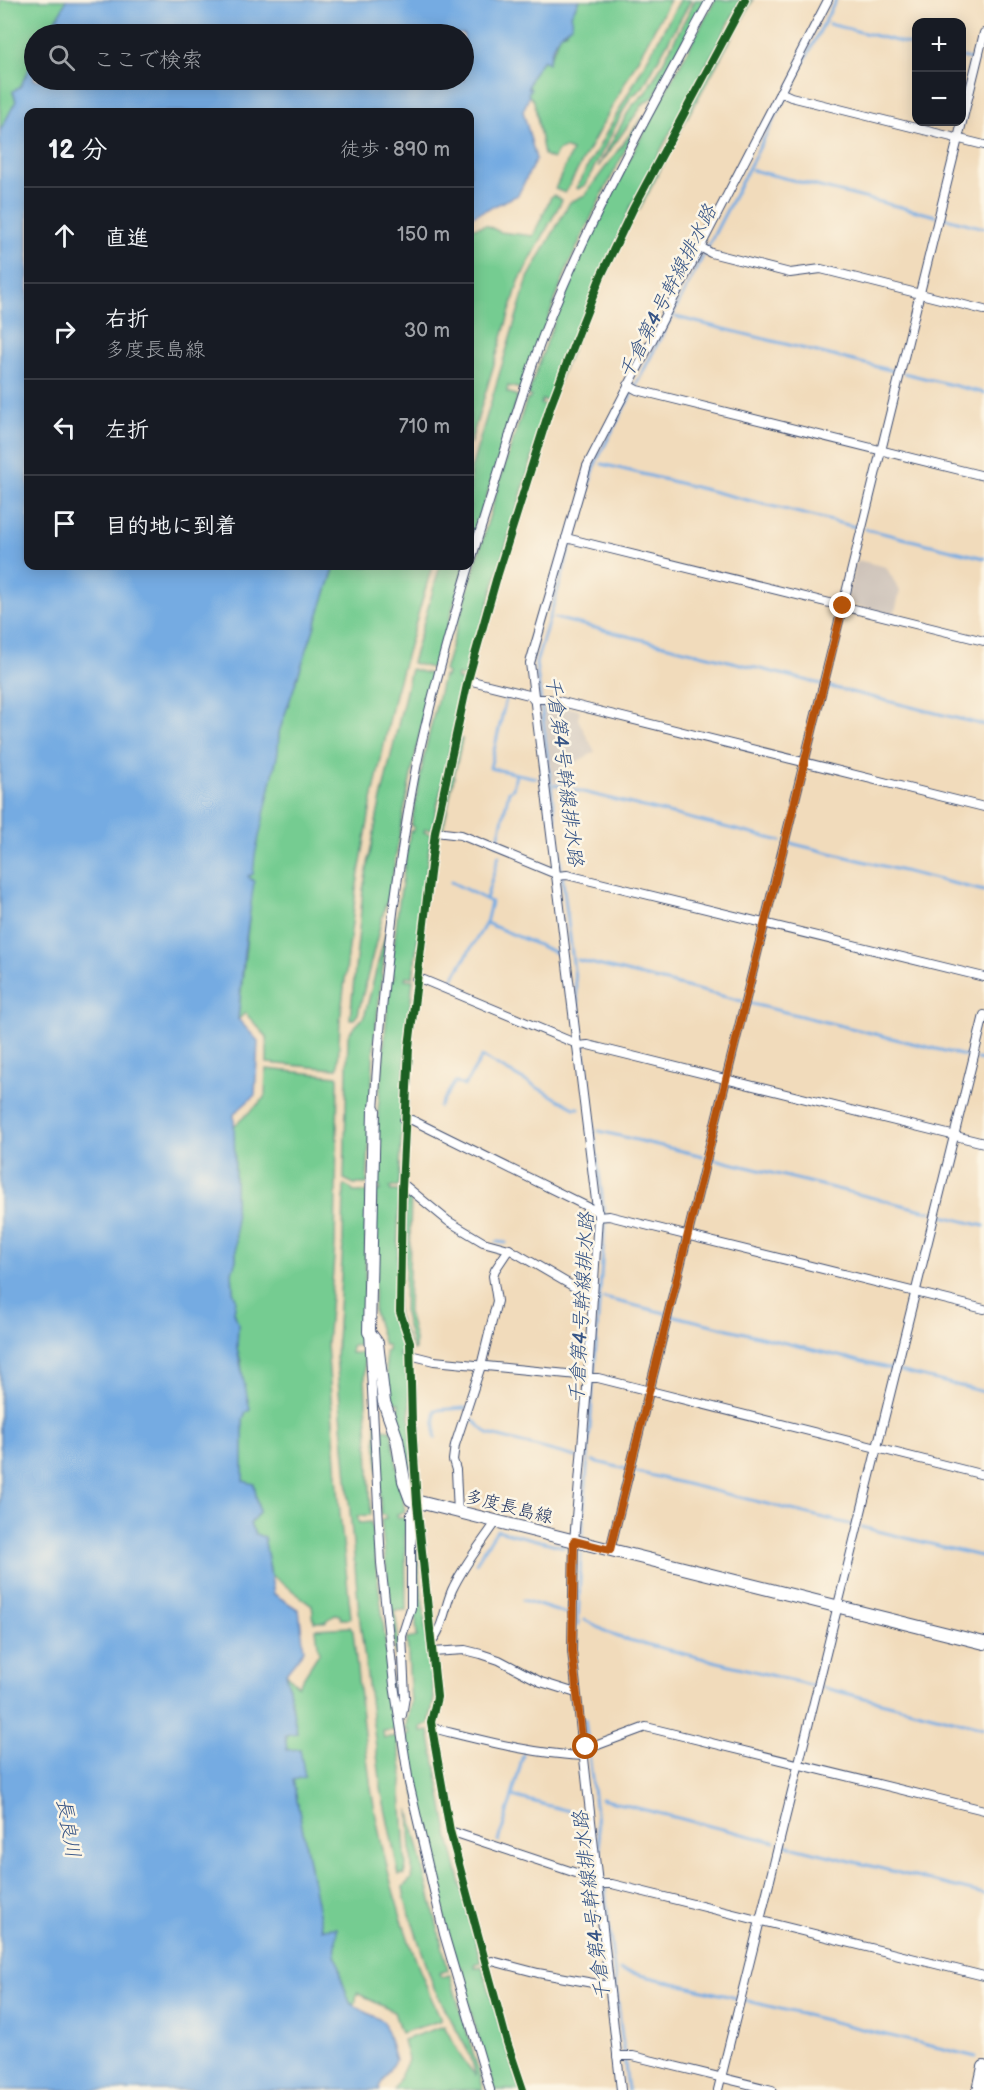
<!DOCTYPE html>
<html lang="ja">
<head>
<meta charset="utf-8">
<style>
  :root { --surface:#171b24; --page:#242831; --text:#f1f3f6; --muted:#9ea1a6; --line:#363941 }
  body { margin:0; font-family:"Balsamiq Sans","Klee One",sans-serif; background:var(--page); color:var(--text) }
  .controls { position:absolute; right:18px; top:18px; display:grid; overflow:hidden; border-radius:12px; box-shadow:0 3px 15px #0003 }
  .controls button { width:54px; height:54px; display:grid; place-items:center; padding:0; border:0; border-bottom:2px solid var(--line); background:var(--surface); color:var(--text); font:30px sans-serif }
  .stop { position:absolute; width:18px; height:18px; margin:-14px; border:4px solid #b45309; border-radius:50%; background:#fff }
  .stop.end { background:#b45309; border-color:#fff; box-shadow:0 2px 6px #0008 }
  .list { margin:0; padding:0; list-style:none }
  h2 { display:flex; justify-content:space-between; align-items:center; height:78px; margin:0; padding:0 24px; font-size:26px }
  h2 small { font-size:20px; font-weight:400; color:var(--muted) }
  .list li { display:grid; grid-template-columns:39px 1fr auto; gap:18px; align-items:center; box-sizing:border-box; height:96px; padding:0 24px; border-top:2px solid var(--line) }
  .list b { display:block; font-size:22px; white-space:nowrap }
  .list p { margin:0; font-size:20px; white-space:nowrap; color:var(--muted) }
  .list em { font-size:20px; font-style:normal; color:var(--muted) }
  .icon { flex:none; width:33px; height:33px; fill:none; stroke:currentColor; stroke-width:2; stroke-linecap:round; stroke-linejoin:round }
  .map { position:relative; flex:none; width:984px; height:2090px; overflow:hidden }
  .search { position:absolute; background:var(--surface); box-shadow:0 3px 15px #0003; left:24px; top:24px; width:450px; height:66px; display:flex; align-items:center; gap:15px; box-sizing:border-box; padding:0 21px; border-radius:33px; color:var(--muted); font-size:22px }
  .panel { position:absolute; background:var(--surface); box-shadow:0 3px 15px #0003; left:24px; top:108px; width:450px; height:462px; border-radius:12px }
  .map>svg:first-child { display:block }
  .industrial { fill:#cdc2b9 }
  .green { fill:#75cc91; stroke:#487e78; stroke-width:1.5 }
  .water { fill:#74abe2; stroke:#486da0; stroke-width:1.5 }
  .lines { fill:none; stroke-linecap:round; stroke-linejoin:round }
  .stream { stroke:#74abe2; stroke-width:3 }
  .street-casing { stroke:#3b496c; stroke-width:10 }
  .secondary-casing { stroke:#3b496c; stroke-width:14 }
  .street { stroke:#fff; stroke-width:8 }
  .secondary { stroke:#fff; stroke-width:12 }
  .cycleway-casing { stroke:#fcf5e5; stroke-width:11 }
  .cycleway { stroke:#1b5e20; stroke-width:8 }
  .route { stroke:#b45309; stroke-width:8 }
  .labels { text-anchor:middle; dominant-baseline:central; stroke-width:5; stroke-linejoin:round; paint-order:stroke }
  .street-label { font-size:18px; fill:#1b2f5e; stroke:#fcf5e5 }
  .water-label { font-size:20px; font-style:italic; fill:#365486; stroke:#fcf5e5 }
</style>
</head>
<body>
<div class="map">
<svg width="984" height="2090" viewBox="0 0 984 2090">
  <rect width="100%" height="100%" fill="#fcf5e5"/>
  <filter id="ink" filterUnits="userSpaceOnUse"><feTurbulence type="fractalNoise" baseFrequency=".0167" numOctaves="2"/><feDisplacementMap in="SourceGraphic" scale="12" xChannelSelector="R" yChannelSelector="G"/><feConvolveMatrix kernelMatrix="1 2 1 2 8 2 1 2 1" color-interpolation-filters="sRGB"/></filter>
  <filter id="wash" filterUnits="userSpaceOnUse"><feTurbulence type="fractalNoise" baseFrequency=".008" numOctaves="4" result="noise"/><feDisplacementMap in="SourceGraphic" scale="24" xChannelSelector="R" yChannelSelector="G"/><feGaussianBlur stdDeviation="1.35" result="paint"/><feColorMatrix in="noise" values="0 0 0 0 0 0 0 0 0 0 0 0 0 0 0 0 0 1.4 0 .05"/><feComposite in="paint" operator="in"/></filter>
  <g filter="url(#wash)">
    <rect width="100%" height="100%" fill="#f1dbbb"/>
    <g class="industrial">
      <polygon points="857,560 886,567 900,591 894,616 854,605 847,596"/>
      <polygon points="543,702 580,710 578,719 595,752 567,767 563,784 553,782"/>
    </g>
    <g class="green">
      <path d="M 0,0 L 66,0 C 63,11 53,23 47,34 L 34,34 L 34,59 L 20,87 L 13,93 L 16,101 L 0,131 Z"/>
      <path d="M 579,0 L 670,0 L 565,193 L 555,189 L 572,151 L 564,148 L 558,151 L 553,159 L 544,155 L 534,101 L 527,93 L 530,91 C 526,81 536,68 543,60 L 548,62 L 561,34 L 567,31 L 571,15 Z"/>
      <polygon points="680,0 691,0 643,87 630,98 585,185 578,189 576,188"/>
      <polygon points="695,0 705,0 654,97 644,103 598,167 631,107 646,92 660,68"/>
      <path d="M 715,0 L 741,0 L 630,208 L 550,402 L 542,400 L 541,404 L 548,406 L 466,678 L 458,675 L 457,679 L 465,682 L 432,830 L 425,829 L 424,832 L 431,834 L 413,977 L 406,976 L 405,979 L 413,980 L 406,1048 L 399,1186 L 390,1187 L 391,1191 L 399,1191 L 397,1315 L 408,1343 L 408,1353 L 399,1354 L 400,1357 L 408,1357 L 413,1495 L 399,1428 L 399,1403 L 389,1402 L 385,1351 L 388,1351 L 388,1345 L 384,1345 L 374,1312 L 376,1192 L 380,1191 L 380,1186 L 376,1186 L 378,1110 L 390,980 L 394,979 L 394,975 L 391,974 L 398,909 L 410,831 L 413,831 L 414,827 L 411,826 L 425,751 L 443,676 L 446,677 L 447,673 L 444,671 L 503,470 L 527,399 L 529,400 L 531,396 L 528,395 C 543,352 558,308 577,267 C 617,176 668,88 715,0 Z"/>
      <polygon points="746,0 753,0 688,116 640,209 636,207"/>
      <polygon points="642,118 601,197 569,264 521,389 508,386 507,392 518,396 470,549 470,472 528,278 570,202 585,195"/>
      <polygon points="554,195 562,200 519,281 470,444 470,227 474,228 486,225 500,232 533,236 551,197"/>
      <path d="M 335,566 L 432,566 L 395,694 L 371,805 L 356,890 L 340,1021 L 338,1067 L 336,1069 L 267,1063 L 267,1037 L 245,1013 L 238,1020 L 253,881 L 248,876 L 253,874 C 252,829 276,778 279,732 Z"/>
      <polygon points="440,566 465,566 435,669 412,663"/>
      <path d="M 411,669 L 434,675 C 415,749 401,822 389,898 L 385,906 L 358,1014 L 354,1019 L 350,1019 L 363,890 L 378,812 Z"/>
      <polygon points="458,739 462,739 443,829 440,828"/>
      <path d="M 388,924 L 374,1044 L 367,1184 L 354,1184 L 344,1179 L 348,1036 C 352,1027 361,1023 365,1014 Z"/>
      <polygon points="266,1069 337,1076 338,1078 335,1245 327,1345 340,1514 351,1617 349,1619 341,1619 340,1615 336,1614 325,1622 314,1622 312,1605 271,1575 264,1537 255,1534 250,1524 259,1512 254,1484 243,1481 243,1419 246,1412 241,1361 237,1348 238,1323 234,1312 236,1299 233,1291 232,1272 236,1260 234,1126 265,1098"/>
      <polygon points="344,1185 352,1189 353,1192 367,1192 364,1345 351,1346 351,1353 364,1353 371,1515 357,1516 359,1523 371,1522 396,1730 383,1731 384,1738 397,1736 403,1776 401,1792 406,1867 404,1874 399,1875 382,1794 360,1622 336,1357 343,1244"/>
      <polygon points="406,1194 411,1194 408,1312 415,1339 415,1350 413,1350 404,1314"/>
      <polygon points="375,1352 380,1429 391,1430 405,1512 397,1514 398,1518 405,1518 406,1610 395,1611 398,1637 400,1695 381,1520 386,1519 385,1515 381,1515 376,1436"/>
      <path d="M 415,1535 L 434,1698 L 429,1725 L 421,1727 L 421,1732 L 429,1731 L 449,1838 L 481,1962 L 474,1964 L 475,1968 L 482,1966 L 520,2090 L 494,2090 L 459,1972 L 463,1971 L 462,1967 L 458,1968 C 436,1891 418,1814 406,1735 L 409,1735 L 409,1730 L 405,1730 L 411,1702 L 407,1639 L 417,1637 L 415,1609 Z"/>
      <path d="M 350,1627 L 353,1631 C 359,1687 364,1744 373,1800 C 386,1876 408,1950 441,2019 L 439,2021 L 401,2033 L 394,2012 L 357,1993 L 355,2005 L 350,2003 L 342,1981 L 339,1963 L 335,1956 L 337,1928 L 322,1929 L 293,1780 L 300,1749 L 287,1751 L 285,1735 L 297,1733 L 286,1673 L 298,1686 L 319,1653 L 316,1629 Z"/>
      <polygon points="409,1809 448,1970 439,1973 441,1977 450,1975 484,2090 394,2090 408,2060 403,2040 444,2026 463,2060 476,2076 470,2055 434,1988 405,1900 403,1887 411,1879 412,1872"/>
    </g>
    <path class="water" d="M 66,0 L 579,0 L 571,15 C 576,27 566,28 560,35 C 554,42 550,54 548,63 L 543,60 C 536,68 530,77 528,88 L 531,89 L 528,93 L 529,97 L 523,111 L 536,159 L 518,195 L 472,216 L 470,220 L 470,112 L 28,112 L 28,566 L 335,566 L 279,732 L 278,752 L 255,855 L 253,874 L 248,876 L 254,882 L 244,953 L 238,1019 L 258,1041 L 255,1095 L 234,1114 L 236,1260 L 232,1272 L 233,1291 L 236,1299 L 234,1312 L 238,1323 L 237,1348 L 250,1410 L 246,1412 L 243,1419 L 243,1481 L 254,1484 L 259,1512 L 250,1524 L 255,1534 L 264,1537 L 274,1594 L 299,1610 L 304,1650 L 286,1673 L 297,1733 L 285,1735 L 287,1750 L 300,1749 L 305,1777 L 293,1780 L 322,1929 L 337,1928 L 335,1956 L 339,1963 L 342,1981 L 350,2003 L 384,2022 L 395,2060 L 379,2087 L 380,2090 L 0,2090 L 0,131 L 16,101 L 13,91 L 20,87 L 34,59 L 34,80 L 464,80 L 464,34 L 47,34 C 53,23 63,11 66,0 Z"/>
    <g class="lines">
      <g class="stream">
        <polyline points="829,24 916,46"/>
        <polyline points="962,57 975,60"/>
        <polyline points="982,62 984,62"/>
        <polyline points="752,170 936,216"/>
        <polyline points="942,217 984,228"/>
        <polyline points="676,317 898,372"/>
        <polyline points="904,373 984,393"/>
        <polyline points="602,464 860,528"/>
        <polyline points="866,529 984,558"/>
        <polyline points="555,618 821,684"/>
        <polyline points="827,686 984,725"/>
        <polyline points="507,694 490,768 536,778"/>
        <polyline points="555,785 781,841"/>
        <polyline points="790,843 984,891"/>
        <polyline points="497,844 509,791 513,789 516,774"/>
        <polyline points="451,882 491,902 486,923 559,954"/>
        <polyline points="486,899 499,855"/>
        <polyline points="578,960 742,1001"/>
        <polyline points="449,985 486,923"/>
        <polyline points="748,1003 969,1057"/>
        <polyline points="977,1059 984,1060"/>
        <polyline points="439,1107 455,1082 464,1086 482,1057 574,1108 579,1108"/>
        <polyline points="599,1131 703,1156"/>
        <polyline points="710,1158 931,1212"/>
        <polyline points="939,1215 984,1226"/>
        <polyline points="497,1242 506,1243"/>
        <polyline points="604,1298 665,1313"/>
        <polyline points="671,1315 892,1369"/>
        <polyline points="900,1371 984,1392"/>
        <polyline points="470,1417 488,1434 576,1457"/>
        <polyline points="435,1438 435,1410 465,1408"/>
        <polyline points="593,1461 626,1469"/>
        <polyline points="633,1471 853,1525"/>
        <polyline points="861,1527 984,1557"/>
        <polyline points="582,1537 605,1221 536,663 596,462 836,0"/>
        <polyline points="476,1563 497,1530 564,1547"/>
        <polyline points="523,1600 566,1614"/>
        <polyline points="585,1620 611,1634 621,1638 814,1686"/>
        <polyline points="578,1625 581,1553"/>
        <polyline points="821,1687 984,1728"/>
        <polyline points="585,1719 628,2090"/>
        <polyline points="512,1796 523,1755"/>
        <polyline points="601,1799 775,1842"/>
        <polyline points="499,1841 512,1796 584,1815"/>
        <polyline points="782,1844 984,1894"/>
        <polyline points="620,1970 736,1998"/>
        <polyline points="744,2000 976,2057"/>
      </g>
    </g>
  </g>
  <g filter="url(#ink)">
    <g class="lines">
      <defs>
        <g id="street">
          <polyline points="780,92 791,97 984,145"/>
          <polyline points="700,247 711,253 790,273 821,269 984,310"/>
          <polyline points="628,385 637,390 984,476"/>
          <polyline points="566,538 984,641"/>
          <polyline points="468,680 533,696"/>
          <polyline points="533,699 550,699 984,807"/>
          <polyline points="435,832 461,835 556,874"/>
          <polyline points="556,876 567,875 984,977"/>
          <polyline points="416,979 424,980 577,1044"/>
          <polyline points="577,1046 588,1045 984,1143"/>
          <path d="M 374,1110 C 379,1030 387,950 399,870 C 405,830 411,789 420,749 C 439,665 464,581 490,499 C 509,438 527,375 551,315 C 596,206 654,104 710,0"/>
          <polyline points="404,1120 412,1120 598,1212"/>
          <polyline points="402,1183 448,1221 483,1242 509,1249 593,1298"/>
          <polyline points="598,1217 609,1216 984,1309"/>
          <polyline points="369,1332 381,1563 394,1685 409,1783 444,1934 490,2090"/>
          <polyline points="410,1355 434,1361 588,1376"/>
          <polyline points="588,1378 598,1378 984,1475"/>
          <polyline points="458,1513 456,1470 453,1460 455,1445 481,1366 497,1301 493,1276 495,1270 509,1249"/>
          <polyline points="610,1550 984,33"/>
          <path d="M 431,1642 C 443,1629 445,1606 452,1590 C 463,1566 481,1544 496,1522"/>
          <polyline points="432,1652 465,1650 481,1654 499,1660 541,1682 576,1693"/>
          <polyline points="402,1715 405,1697 402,1636 411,1608 411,1514 417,1503"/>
          <path d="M 432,1728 C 482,1740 532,1754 584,1756"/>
          <polyline points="583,1747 595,1746 646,1727 984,1810"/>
          <polyline points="450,1831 597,1880"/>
          <polyline points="598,1884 612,1884 984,1976"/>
          <polyline points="485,1963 492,1961 538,1973 609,1986"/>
          <polyline points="617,2056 633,2056 772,2090"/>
          <polyline points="523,2090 507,2042 450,1831 431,1722 437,1697 417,1503 412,1425 410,1342 400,1312 402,1189 409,1047 435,832 468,680 496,580 551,405 580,329 601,276 633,209 745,0"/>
          <polyline points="621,2090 572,1651 574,1541 588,1376 598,1217 530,663 587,466 828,0"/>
          <polyline points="718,2090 984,1015"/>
        </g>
        <g id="secondary">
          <polyline points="374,1110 369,1332 377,1343 384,1402 397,1439 404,1481 411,1500 984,1643"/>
          <polyline points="979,2090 984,2067"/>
        </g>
      </defs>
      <use href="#street" class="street-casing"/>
      <use href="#secondary" class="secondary-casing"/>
      <use href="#street" class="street"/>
      <use href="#secondary" class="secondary"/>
      <defs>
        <polyline id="cycleway" points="523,2090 507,2042 450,1831 431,1722 437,1697 417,1503 412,1425 410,1342 400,1312 402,1189 409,1047 435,832 468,680 496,580 551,405 580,329 601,276 633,209 745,0"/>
      </defs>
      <use href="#cycleway" class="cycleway-casing"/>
      <use href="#cycleway" class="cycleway"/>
    </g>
  </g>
  <g class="lines" filter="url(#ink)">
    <polyline class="route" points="586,1747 583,1747 572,1651 574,1541 610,1550 843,606"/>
  </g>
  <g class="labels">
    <g class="street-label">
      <text transform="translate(509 1507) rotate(14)">多度長島線</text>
    </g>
    <g class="water-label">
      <text transform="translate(668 292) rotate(-63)">千倉第4号幹線排水路</text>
      <text transform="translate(564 771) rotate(83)">千倉第4号幹線排水路</text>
      <text transform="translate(582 1308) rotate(-87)">千倉第4号幹線排水路</text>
      <text transform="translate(68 1828) rotate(80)">長良川</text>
      <text transform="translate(592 1906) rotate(-97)">千倉第4号幹線排水路</text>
    </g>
  </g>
</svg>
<div class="controls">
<button>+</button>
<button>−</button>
</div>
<div class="stop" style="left:586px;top:1747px"></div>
<div class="stop end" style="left:843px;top:606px"></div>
<div class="search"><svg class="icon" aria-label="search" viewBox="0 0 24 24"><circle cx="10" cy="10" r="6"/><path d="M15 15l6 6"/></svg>ここで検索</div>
<section class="panel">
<h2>12 分<small>徒歩 · 890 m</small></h2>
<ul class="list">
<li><svg class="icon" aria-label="ahead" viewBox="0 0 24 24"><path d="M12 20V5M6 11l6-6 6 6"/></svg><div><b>直進</b></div><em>150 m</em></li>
<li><svg class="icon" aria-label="right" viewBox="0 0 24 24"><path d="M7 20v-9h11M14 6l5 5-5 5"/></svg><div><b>右折</b><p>多度長島線</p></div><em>30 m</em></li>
<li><svg class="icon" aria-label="left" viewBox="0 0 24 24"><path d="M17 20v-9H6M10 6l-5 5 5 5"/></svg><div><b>左折</b></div><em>710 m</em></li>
<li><svg class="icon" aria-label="arrive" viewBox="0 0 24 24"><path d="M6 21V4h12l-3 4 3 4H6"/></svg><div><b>目的地に到着</b></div></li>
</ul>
</section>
</div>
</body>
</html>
